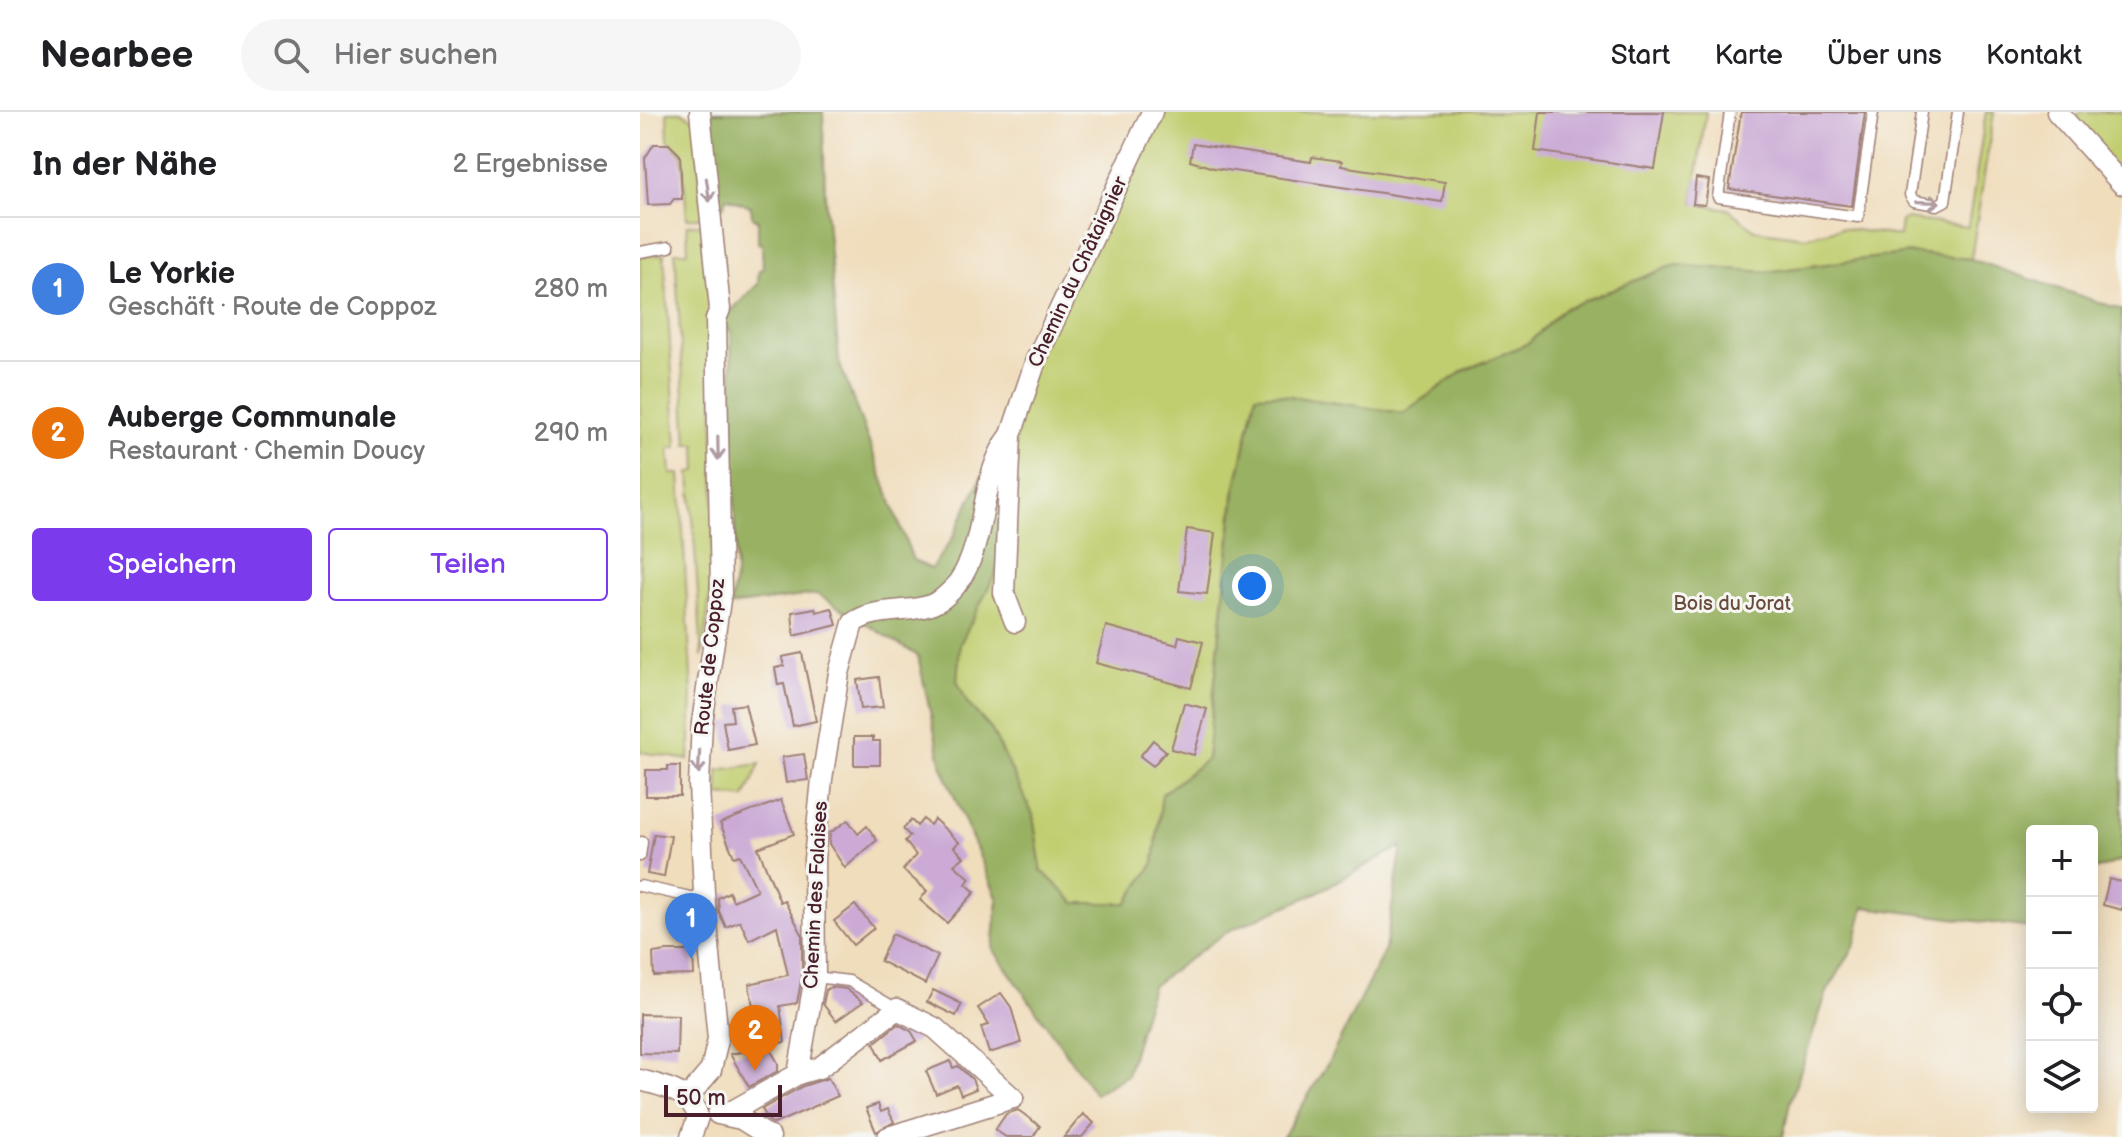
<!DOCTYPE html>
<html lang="de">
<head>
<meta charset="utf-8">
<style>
  :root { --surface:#fff; --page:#f6f6f6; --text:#202124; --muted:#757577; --line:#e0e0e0; --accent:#7c3aed }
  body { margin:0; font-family:"Balsamiq Sans",sans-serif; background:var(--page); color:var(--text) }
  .controls { position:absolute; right:24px; bottom:24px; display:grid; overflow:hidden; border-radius:8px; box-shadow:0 4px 20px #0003 }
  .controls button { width:72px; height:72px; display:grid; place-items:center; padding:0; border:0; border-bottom:2px solid var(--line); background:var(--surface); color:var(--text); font:40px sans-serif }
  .scale { position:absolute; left:24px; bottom:20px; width:118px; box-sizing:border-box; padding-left:8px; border:4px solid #4a1f2b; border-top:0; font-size:22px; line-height:28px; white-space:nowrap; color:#4a1f2b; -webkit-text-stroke:6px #f6f6f2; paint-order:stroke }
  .you { position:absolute; left:612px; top:474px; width:28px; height:28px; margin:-20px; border:6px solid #fff; border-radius:50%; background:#1a73e8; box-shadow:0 0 0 12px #1a73e833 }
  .badge { display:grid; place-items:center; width:52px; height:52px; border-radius:50%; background:var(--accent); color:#fff; font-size:26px; font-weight:700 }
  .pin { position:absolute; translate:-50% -66px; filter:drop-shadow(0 2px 4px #0008) }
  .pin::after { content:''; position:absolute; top:42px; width:28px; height:24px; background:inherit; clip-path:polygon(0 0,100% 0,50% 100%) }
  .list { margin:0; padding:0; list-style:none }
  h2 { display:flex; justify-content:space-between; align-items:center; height:104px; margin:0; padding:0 32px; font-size:34px }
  h2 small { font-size:26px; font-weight:400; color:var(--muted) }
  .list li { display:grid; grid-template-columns:52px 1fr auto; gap:24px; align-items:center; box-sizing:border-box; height:144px; padding:0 32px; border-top:2px solid var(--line) }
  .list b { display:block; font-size:30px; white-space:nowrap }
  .list p { margin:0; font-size:26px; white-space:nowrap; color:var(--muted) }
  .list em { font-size:26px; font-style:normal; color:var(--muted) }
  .actions { display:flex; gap:16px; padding:24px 32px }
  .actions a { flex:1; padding:18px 0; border:2px solid var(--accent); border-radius:8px; text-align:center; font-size:28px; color:var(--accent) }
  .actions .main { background:var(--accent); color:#fff }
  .icon { flex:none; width:44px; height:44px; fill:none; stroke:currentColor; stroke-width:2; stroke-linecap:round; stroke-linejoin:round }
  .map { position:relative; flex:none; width:1482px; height:1025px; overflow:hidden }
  header { display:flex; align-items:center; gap:48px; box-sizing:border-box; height:112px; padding:0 40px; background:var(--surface); border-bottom:2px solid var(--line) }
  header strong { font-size:38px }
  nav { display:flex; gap:44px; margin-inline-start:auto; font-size:28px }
  .search { width:560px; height:72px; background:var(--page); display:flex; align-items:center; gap:20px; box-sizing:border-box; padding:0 28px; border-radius:44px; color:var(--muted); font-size:30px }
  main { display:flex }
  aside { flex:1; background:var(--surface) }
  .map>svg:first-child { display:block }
  .green { fill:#c1ce6f; stroke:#86764d; stroke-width:2 }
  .forest { fill:#98b162; stroke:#716846; stroke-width:2 }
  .building { fill:#cbaad5 }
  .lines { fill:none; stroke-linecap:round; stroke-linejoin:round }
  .service-casing { stroke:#9d7e74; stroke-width:13 }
  .minor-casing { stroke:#9d7e74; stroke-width:23 }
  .service { stroke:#fff; stroke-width:10 }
  .minor { stroke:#fff; stroke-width:20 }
  .oneway { stroke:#ae9aa0 }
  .labels { text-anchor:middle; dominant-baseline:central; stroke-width:6; stroke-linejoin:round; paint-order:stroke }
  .street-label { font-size:20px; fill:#4a1f2b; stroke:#f6f6f2 }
  .park-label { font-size:20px; fill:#684b3c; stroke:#f6f6f2 }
</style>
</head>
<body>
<header>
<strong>Nearbee</strong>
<div class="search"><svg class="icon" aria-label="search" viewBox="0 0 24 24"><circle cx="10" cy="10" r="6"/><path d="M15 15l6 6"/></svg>Hier suchen</div>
<nav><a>Start</a><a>Karte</a><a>Über uns</a><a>Kontakt</a></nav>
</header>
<main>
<aside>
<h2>In der Nähe<small>2 Ergebnisse</small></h2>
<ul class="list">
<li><span class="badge" style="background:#3f7fe0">1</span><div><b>Le Yorkie</b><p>Geschäft · Route de Coppoz</p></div><em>280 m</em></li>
<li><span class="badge" style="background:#e8710a">2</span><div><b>Auberge Communale</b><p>Restaurant · Chemin Doucy</p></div><em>290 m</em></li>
</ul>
<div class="actions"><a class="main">Speichern</a><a>Teilen</a></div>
</aside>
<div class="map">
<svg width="1482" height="1025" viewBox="0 0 1482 1025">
  <rect width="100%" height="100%" fill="#f6f6f2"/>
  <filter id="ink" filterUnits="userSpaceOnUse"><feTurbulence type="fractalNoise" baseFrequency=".0125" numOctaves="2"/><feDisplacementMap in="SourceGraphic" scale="16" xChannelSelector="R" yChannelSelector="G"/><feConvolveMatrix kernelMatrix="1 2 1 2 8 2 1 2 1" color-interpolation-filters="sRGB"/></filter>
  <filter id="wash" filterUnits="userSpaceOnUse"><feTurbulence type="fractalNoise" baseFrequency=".006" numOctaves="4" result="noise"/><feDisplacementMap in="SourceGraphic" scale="32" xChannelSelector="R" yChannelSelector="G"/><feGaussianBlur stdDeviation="1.8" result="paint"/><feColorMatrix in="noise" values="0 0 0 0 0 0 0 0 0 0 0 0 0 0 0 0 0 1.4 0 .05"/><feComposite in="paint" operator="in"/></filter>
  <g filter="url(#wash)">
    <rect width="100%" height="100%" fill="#f0ddbc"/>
    <g class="green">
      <polygon points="27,0 41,0 55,8 64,105 47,107 42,42 28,28"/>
      <polygon points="505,0 1066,0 1053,91 1088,97 1115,118 1165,125 1201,116 1259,124 1261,109 1267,107 1328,115 1346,0 1354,0 1331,147 1271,141 1126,160 1034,153 923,197 889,231 823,259 763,301 635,282 616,284 594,382 567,647 522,682 514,751 487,791 435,791 401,758 393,703 351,617 328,592 317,569 320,532 329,513 369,285"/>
      <polygon points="1442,0 1482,0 1482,72 1425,10"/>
      <path d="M 65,112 C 72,255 84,403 62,545 L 50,360 L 57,359 L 56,332 L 47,332 L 35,140 L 48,140 L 47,113 Z"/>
      <polygon points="24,142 37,335 29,336 31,362 40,362 52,582 49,648 0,640 0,145"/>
      <polygon points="120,652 105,686 79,683 78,658"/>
    </g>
    <polygon class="forest" points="60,0 183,0 185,83 199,250 273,448 291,457 312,427 365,315 358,457 320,532 317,569 328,592 351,617 393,703 401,758 435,791 487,791 514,751 522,682 567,647 595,380 616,283 635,282 763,301 823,259 889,231 923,197 1034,153 1126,160 1271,141 1331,147 1482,198 1482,748 1452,759 1452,719 1392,719 1392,816 1224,795 1214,835 1187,880 1150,990 1143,1025 643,1025 688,951 745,838 762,734 672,783 586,820 512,874 487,963 455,982 353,837 358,788 302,655 278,544 177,482 90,494 96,462 91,220 81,209 118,172 119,158 123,157 122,132 118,131 118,109 112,104 111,95 86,85 84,94 81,95 67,75"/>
    <g id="blocks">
      <g class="building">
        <polygon points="900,0 1024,0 1015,57 895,39"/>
        <polygon points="1101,0 1225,0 1212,94 1089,77"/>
        <polygon points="14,32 29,32 40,43 42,87 34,87 30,92 8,93 5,46"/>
        <polygon points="553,32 671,50 672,45 702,49 701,54 805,70 802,90 574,56 550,49"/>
        <polygon points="1056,66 1069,68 1065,93 1053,92"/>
        <polygon points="547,417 575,421 567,482 539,479"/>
        <polygon points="175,496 176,500 192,496 197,513 154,524 152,500"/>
        <polygon points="466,514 537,533 539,524 563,530 551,576 456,551"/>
        <polygon points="162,541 176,609 153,614 144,572 138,573 135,556 144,554 142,545"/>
        <polygon points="239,565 243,595 221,597 217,568"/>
        <polygon points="544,591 567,597 554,643 531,637"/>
        <polygon points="105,592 115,633 88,638 83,610 93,609 91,594"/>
        <polygon points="214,625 233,625 233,629 240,629 240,653 214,653"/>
        <polygon points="513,628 526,639 513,654 500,644"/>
        <polygon points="164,642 168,668 146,671 142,645"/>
        <polygon points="28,654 40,654 40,684 6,684 6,658 28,658"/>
        <polygon points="141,688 154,722 118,736 140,790 144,788 162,822 162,864 157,891 140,894 145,930 123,934 118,899 114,900 109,872 148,863 137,814 109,828 100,809 86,815 79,800 78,786 89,780 93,789 117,778 100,743 94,745 80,711"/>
        <polygon points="283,707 290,713 294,707 319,730 314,735 324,745 314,753 330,766 326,772 335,780 307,811 280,788 287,779 263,758 276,743 265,729 270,724 263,717 271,708 277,714"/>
        <polygon points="208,708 218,722 227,714 237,728 205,756 189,732 190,721"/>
        <polygon points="14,722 31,724 24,765 7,762"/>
        <polygon points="1469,767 1482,770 1482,798 1463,793"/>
        <polygon points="215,793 234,816 213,833 194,809"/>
        <polygon points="252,822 298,844 285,872 240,849"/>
        <polygon points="27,839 53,839 54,863 14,864 13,841"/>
        <polygon points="191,875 206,877 223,890 196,909 183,892 186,878"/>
        <polygon points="293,878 322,892 316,904 287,890"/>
        <polygon points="361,881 371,895 381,931 349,941 341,915 349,913 338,896"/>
        <polygon points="0,902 38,903 37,942 0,941"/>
        <polygon points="258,912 271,919 277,929 242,948 234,931"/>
        <polygon points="129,935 138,951 138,959 109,975 90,942"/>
        <polygon points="310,949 313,956 318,954 332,967 336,977 321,983 317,973 296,982 286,959"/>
        <polygon points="188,966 198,984 134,1012 128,1008 122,997 163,974"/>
        <polygon points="238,992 241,1000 248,997 254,1010 236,1020 226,996"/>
        <polygon points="378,998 400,1014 393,1025 366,1025 355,1018 366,1002"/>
        <polygon points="443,1002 454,1011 442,1025 424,1025"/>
      </g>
    </g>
  </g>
  <g filter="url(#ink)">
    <use href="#blocks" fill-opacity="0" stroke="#9d7e74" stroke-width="2"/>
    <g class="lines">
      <defs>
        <g id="service">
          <polyline points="1090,0 1078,85 1218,105 1233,0"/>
          <polyline points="1282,0 1270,83 1274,89 1297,93 1305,89 1318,0"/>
          <polyline points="0,140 29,135"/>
          <polyline points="0,744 2,730"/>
          <polyline points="0,774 64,788"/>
          <polyline points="175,865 209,869 257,897"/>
        </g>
        <g id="minor">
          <polyline points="1417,0 1482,72"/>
          <polyline points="375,510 364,481 371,323 396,248 512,0"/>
          <path d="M 158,962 L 175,865 L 174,747 L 182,667 L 199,561 L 213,511 C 238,492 277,505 302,487 C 352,449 334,368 371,323"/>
          <path d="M 0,968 C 22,974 52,979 58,1005 L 51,1025"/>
          <polyline points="47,986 71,958 78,927 64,781 59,672 62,611 81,481 76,207 80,197 60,0"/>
          <polyline points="78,1002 101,1007 130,1025"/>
          <polyline points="87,1002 158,962 179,956 257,897 295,916 373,986"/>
          <polyline points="248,1025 373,986"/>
        </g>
      </defs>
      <use href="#service" class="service-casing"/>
      <use href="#minor" class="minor-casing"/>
      <use href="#service" class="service"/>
      <use href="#minor" class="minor"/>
    </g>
    <defs><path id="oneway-shaft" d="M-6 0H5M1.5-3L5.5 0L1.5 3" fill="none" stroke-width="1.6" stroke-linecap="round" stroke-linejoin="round" transform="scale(2)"/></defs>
    <g class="oneway">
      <use href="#oneway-shaft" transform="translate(68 78) rotate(82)"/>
      <use href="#oneway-shaft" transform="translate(1288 90) rotate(2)"/>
      <use href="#oneway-shaft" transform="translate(78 336) rotate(89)"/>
      <use href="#oneway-shaft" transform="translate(59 650) rotate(93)"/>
    </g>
  </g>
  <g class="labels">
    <g class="street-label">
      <text transform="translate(438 160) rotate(-65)">Chemin du Châtaignier</text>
      <text transform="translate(70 545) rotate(-84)">Route de Coppoz</text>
      <text transform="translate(176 783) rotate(-87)">Chemin des Falaises</text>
    </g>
    <g class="park-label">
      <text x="1092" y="492">Bois du Jorat</text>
    </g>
  </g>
</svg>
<div class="controls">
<button>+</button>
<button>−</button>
<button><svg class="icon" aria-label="locate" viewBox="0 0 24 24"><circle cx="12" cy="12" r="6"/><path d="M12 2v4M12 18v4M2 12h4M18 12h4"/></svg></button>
<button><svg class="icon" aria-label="layers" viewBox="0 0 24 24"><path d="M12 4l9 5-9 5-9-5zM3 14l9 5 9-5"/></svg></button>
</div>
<div class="scale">50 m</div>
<div class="you"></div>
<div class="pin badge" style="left:51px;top:847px;background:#3f7fe0">1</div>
<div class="pin badge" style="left:115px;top:959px;background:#e8710a">2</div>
</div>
</main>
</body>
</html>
